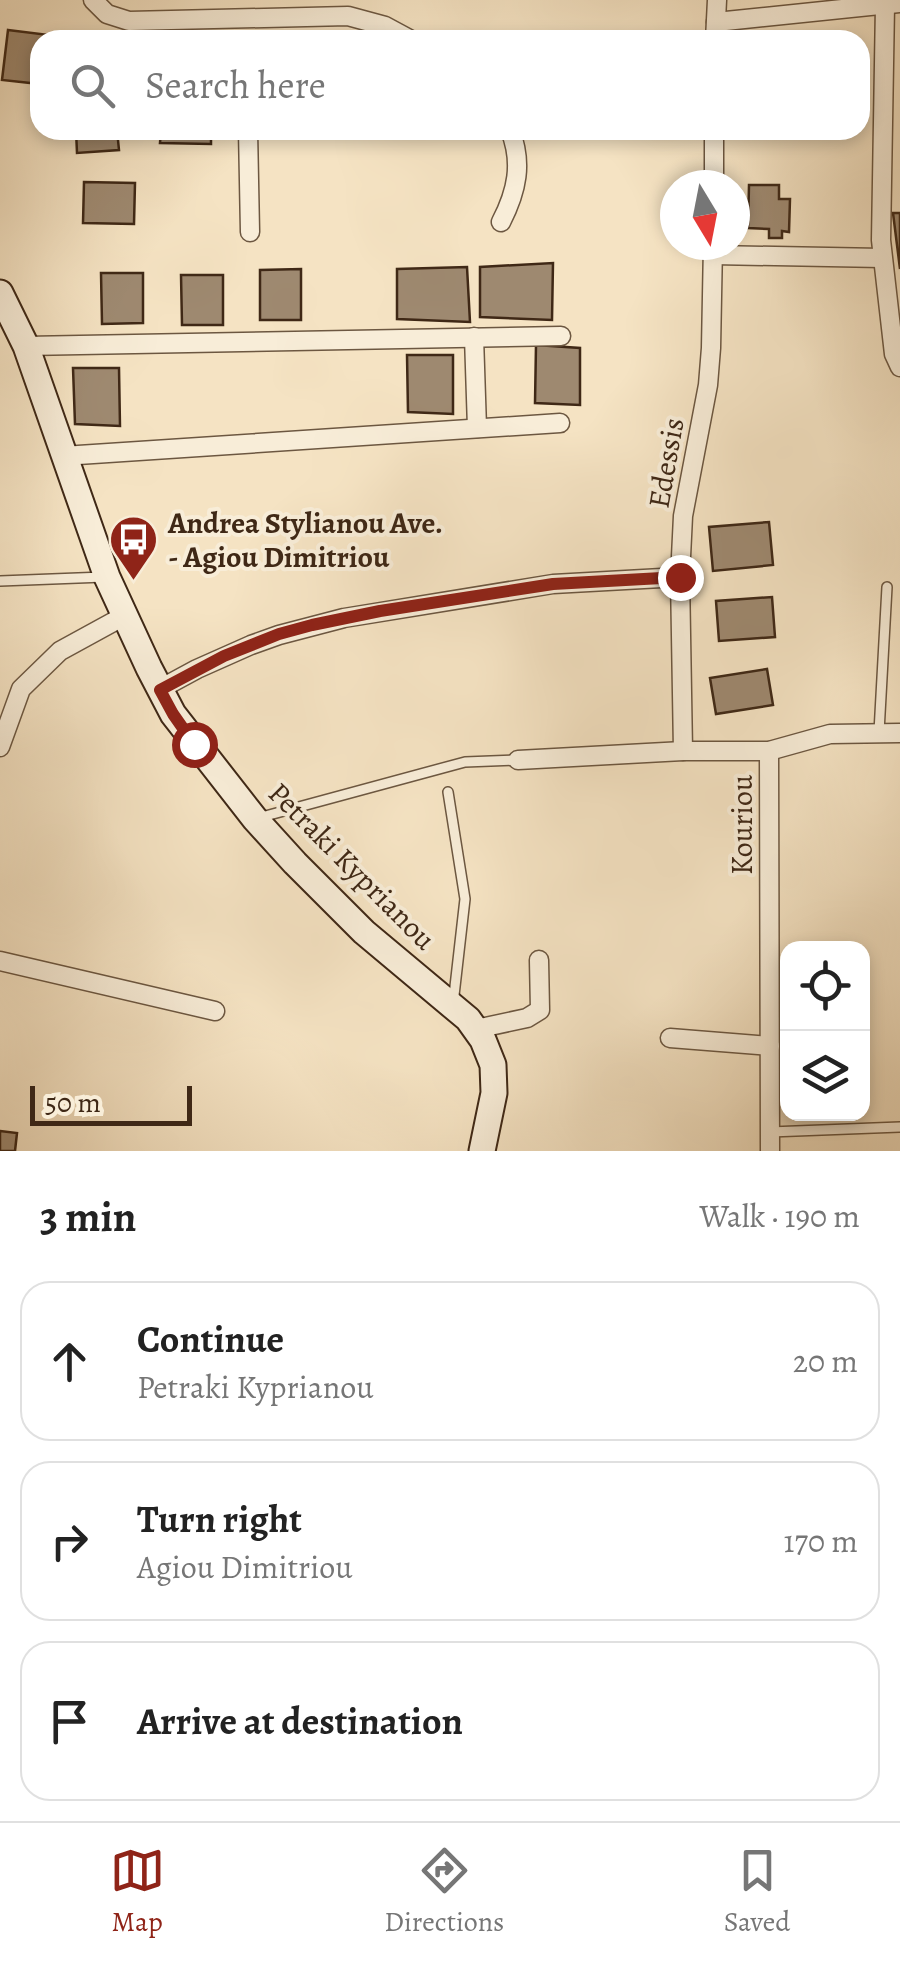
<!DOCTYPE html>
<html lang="en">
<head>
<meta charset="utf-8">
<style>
  :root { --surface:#fff; --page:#f6f6f6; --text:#222; --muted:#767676; --line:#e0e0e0; --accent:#8f2418 }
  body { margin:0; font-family:Alegreya,serif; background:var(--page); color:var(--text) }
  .controls { position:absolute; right:30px; bottom:30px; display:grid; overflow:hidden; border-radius:20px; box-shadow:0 5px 15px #0003 }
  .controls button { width:90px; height:90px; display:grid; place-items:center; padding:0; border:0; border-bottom:2px solid var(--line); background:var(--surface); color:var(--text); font:50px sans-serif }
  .compass { position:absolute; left:660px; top:170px; width:90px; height:90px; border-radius:50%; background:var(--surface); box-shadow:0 5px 15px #0003; rotate:170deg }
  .scale { position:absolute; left:30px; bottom:25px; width:162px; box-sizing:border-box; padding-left:10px; border:5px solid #3f2816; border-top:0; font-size:28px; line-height:35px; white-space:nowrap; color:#3f2816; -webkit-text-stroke:8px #f8edd8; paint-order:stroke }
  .stop { position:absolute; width:30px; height:30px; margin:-22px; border:8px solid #8f2418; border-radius:50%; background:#fff }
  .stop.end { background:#8f2418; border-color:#fff; box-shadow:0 2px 10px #0008 }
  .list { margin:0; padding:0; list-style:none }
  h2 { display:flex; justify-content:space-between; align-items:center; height:130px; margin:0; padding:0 40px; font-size:42px }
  h2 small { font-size:32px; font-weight:400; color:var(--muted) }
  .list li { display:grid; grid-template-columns:65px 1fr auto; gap:30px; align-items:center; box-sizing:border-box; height:160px; margin:0 20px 20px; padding:0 20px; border:2px solid var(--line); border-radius:30px }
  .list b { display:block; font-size:38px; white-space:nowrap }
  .list p { margin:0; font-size:32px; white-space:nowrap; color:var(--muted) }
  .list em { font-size:32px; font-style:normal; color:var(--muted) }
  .icon { flex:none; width:55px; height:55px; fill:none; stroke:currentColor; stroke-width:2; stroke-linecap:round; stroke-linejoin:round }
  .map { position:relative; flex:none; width:900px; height:1151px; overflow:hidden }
  .search { position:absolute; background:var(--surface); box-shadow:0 5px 15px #0003; left:30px; right:30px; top:30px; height:110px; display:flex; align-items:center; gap:25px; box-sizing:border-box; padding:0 35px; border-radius:30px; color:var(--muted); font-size:38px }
  .sheet { height:670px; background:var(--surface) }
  nav { display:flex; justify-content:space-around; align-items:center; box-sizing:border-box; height:140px; border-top:2px solid var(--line); background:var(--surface); font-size:28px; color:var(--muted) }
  nav a { display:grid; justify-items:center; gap:5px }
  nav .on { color:var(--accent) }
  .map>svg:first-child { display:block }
  .building { fill:#9e8970; stroke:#3f2816; stroke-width:2.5 }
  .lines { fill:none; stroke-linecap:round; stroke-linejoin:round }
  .lane-casing { stroke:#6c5741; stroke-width:12 }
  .street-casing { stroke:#6c5741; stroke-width:21 }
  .secondary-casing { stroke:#3f2816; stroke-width:29 }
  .lane { stroke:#f8edd8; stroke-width:9 }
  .street { stroke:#f8edd8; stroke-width:18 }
  .secondary { stroke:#f8edd8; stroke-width:25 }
  .route { stroke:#8f2418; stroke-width:12 }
  .labels { text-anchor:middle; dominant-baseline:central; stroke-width:8; stroke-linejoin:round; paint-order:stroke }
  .street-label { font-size:30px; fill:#3f2816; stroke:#f8edd8 }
  .poi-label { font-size:30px; font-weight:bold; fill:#3f2816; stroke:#f8edd8; text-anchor:start }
</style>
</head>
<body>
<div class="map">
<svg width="900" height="1151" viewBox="0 0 900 1151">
  <rect width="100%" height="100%" fill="#f5e3c3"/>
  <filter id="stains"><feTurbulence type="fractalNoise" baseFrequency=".002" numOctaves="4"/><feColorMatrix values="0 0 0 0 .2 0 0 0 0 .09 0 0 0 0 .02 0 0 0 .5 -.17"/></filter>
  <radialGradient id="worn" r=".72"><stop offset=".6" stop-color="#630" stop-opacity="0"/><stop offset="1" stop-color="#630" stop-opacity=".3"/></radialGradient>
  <g class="building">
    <polygon points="8,30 49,35 49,40 40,40 40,84 2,80"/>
    <polygon points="165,35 215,36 215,40 164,40"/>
    <polygon points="76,130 117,130 119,150 77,153"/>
    <polygon points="161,130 211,130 211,144 160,143"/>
    <polygon points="84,182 135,183 134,224 83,223"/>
    <polygon points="749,185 779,185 779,199 790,199 789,232 782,231 782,238 769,238 769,229 748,228"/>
    <polygon points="893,213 900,213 900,269"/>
    <polygon points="553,263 552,320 480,317 480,267"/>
    <polygon points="467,267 470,322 397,319 397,269"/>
    <polygon points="301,269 301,320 260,320 260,270"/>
    <polygon points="101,273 143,273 143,323 102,324"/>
    <polygon points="181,275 223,275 223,325 182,325"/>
    <polygon points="536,345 580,348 580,405 535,403"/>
    <polygon points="407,355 453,355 453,414 408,412"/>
    <polygon points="73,368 119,368 120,426 75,424"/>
    <polygon points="769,522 773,565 713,571 709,527"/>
    <polygon points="772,597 775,637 719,641 716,601"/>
    <polygon points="767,669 773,705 716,714 710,678"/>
    <polygon points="0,1131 17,1133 15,1151 0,1151"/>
  </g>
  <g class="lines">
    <defs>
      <g id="lane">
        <polyline points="0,581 104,577"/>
        <polyline points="879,732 887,587"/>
        <polyline points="448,792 465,899 453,1004"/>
        <polyline points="258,818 465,762 518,760"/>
        <polyline points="770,1132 900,1127"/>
      </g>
      <g id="street">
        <polyline points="93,0 107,14 129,21 348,16 385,26 411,40"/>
        <polyline points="885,5 881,240 894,354 900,367"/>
        <polyline points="716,22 900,3"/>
        <polyline points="715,40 717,0"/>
        <polyline points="248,130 250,232"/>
        <polyline points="714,185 714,130"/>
        <path d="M 501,222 C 517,191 523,163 510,130"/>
        <polyline points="713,255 882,258"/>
        <polyline points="474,337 477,428"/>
        <polyline points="26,346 561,336"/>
        <polyline points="63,456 560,423"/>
        <polyline points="160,689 197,669 251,645 279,635 344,618 553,584 680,577"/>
        <polyline points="0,747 21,689 60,651 124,616"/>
        <polyline points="683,751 680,577 683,516 708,385 711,348 713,245"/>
        <polyline points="769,751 770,1151"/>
        <polyline points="518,760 683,751 769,751 830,734 900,733"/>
        <polyline points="0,961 215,1011"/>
        <polyline points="476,1029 527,1018 540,1010 539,960"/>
        <polyline points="670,1038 770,1046"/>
      </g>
      <polyline id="secondary" points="0,293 26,346 107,577 149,668 173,714 255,819 295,863 364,932 468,1019 483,1040 493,1065 494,1093 482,1151"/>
    </defs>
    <use href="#lane" class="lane-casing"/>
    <use href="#street" class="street-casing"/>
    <use href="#secondary" class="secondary-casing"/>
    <use href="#lane" class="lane"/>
    <use href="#street" class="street"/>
    <use href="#secondary" class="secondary"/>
  </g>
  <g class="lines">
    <polyline class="route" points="194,744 173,714 160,690 224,656 279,634 312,625 380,611 553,584 680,577"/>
  </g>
  <defs>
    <symbol id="bus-pin" viewBox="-11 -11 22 30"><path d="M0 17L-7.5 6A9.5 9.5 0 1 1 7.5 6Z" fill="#8f2418" stroke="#f8edd8"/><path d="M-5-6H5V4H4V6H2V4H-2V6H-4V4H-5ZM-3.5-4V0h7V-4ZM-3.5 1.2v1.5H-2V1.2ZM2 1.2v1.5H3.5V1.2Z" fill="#fff"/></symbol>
  </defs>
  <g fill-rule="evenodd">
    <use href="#bus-pin" x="106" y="512" width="55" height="75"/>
  </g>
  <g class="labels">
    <g class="street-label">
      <text transform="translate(666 463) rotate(-80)">Edessis</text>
      <text transform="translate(742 825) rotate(-90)">Kouriou</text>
      <text transform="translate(352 866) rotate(45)">Petraki Kyprianou</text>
    </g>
    <g class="poi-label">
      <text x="168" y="523">Andrea Stylianou Ave.<tspan x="168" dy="34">- Agiou Dimitriou</tspan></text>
    </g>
  </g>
  <rect width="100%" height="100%" filter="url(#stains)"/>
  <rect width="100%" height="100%" fill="url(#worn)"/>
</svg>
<div class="controls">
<button><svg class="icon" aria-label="locate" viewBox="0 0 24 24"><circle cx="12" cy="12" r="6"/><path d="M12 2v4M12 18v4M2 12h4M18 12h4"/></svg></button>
<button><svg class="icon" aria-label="layers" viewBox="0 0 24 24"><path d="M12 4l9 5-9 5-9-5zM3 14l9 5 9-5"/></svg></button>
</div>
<svg class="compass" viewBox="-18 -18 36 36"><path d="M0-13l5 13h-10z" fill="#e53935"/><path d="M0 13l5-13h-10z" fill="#767676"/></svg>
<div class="scale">50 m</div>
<div class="stop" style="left:194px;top:744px"></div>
<div class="stop end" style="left:680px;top:577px"></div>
<div class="search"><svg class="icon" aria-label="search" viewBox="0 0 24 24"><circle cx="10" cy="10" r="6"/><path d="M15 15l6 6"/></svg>Search here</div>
</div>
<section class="sheet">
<h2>3 min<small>Walk · 190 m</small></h2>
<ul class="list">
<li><svg class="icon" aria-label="ahead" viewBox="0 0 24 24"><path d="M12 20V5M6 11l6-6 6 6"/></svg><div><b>Continue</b><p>Petraki Kyprianou</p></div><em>20 m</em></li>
<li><svg class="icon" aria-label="right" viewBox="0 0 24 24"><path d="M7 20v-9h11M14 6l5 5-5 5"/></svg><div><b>Turn right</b><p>Agiou Dimitriou</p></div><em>170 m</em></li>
<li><svg class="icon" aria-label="arrive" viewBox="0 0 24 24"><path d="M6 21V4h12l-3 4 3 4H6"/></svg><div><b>Arrive at destination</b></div></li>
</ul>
</section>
<nav>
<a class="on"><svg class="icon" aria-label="map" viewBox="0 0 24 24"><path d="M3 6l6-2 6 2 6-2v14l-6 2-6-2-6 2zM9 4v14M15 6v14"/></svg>Map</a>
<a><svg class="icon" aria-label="directions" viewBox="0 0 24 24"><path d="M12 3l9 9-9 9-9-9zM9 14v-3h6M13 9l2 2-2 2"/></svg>Directions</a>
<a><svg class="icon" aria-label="saved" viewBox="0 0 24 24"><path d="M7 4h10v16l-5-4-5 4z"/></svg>Saved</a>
</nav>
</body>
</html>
